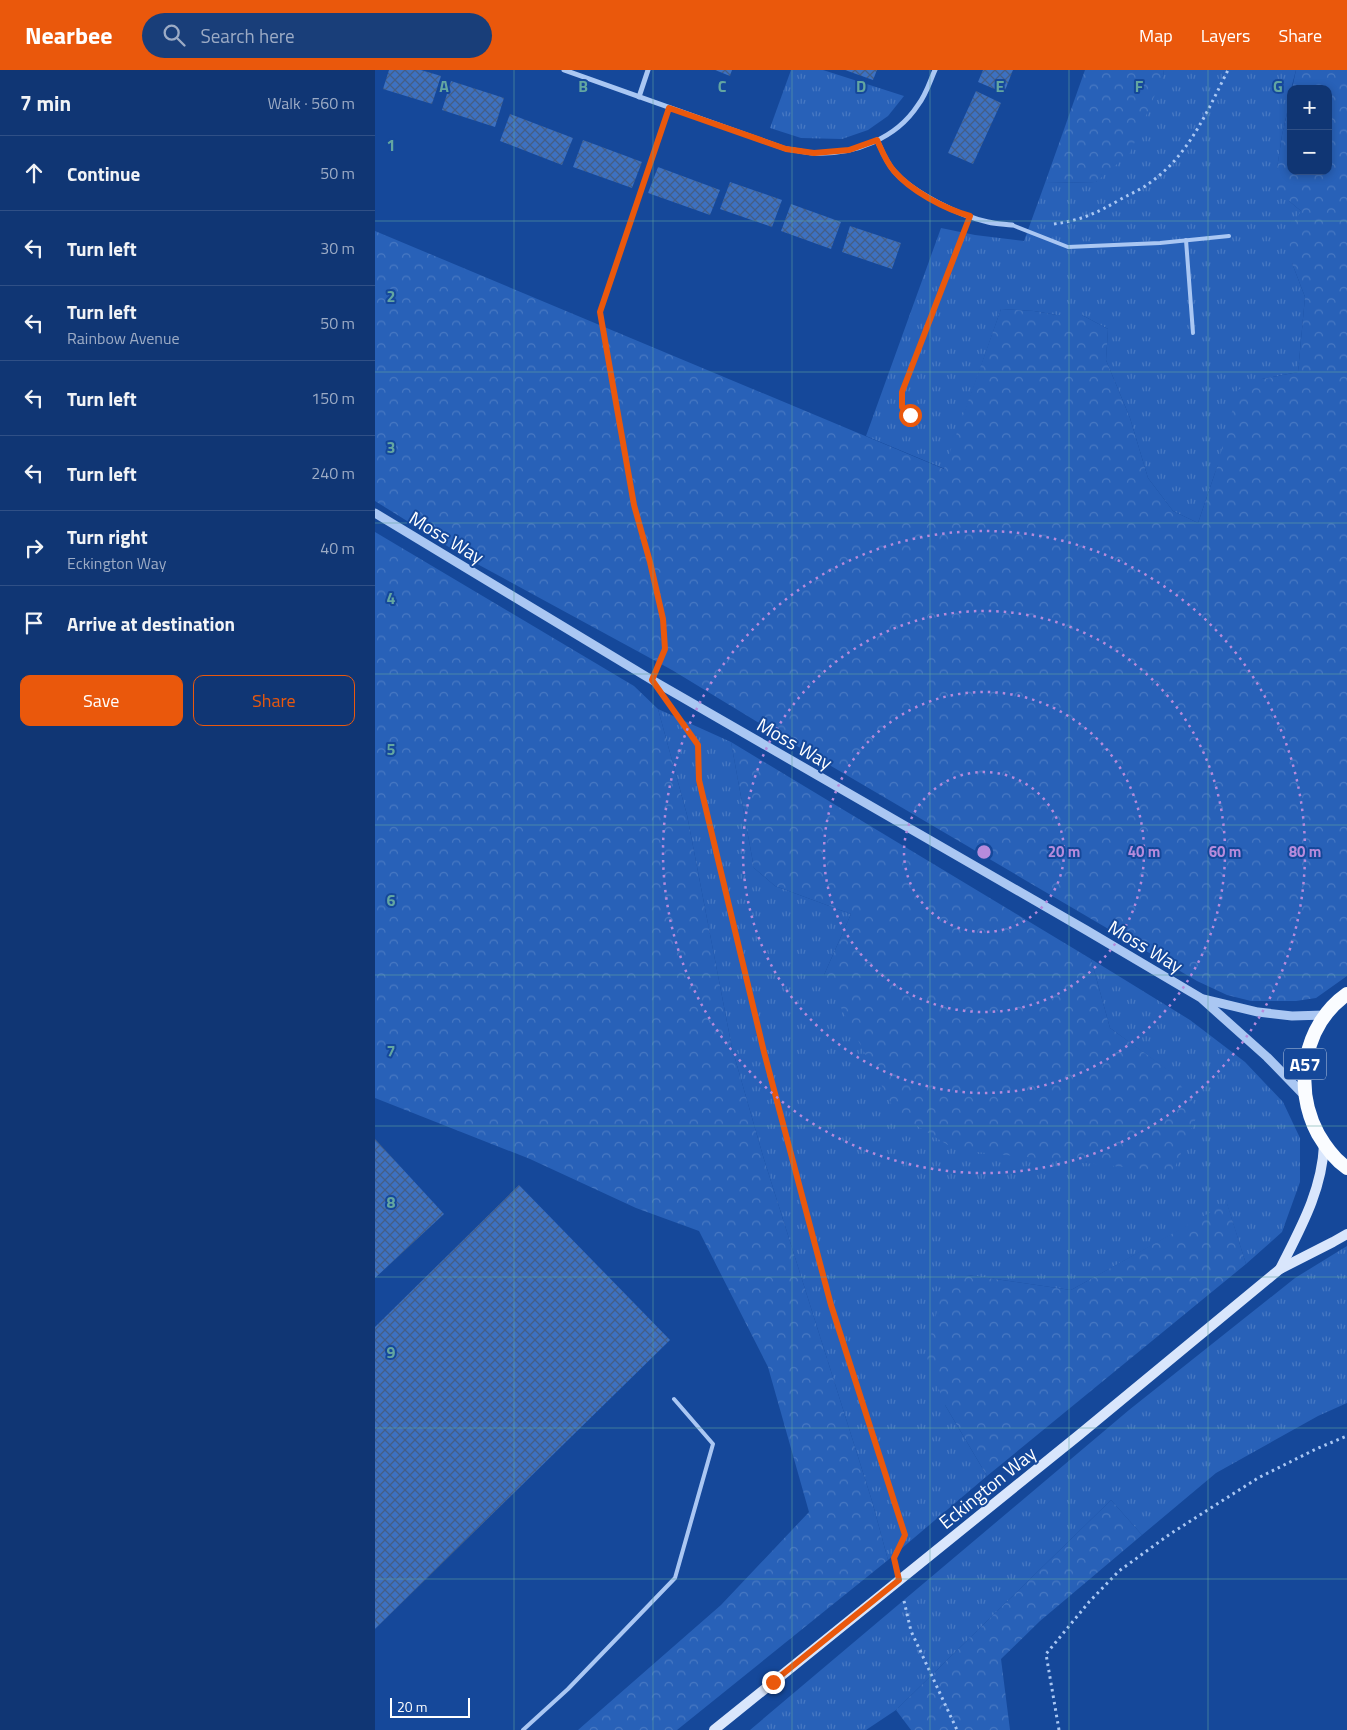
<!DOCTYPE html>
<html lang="en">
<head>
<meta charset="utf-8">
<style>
  :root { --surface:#103674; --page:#193e79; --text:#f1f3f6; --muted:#9cabc5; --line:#305086; --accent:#ea580c }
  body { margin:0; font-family:"Titillium Web",sans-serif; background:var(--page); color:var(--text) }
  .controls { position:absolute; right:15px; top:15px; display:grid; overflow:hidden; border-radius:10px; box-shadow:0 2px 8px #0003 }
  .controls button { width:45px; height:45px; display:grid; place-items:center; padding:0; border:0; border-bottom:1px solid var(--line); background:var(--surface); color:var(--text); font:25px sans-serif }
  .scale { position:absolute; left:15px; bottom:12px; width:80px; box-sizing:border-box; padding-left:5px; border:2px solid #fff; border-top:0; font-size:14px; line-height:18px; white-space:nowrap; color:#fff; -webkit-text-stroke:4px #15489a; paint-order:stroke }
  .stop { position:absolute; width:15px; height:15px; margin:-11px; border:4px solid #ea580c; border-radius:50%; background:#fff }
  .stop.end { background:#ea580c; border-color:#fff; box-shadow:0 1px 5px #0008 }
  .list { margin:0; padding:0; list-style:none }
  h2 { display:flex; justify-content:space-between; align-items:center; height:65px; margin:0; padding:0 20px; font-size:21px }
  h2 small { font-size:16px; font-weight:400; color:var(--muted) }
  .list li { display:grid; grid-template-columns:32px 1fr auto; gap:15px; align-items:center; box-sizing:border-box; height:75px; padding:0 20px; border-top:1px solid var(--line) }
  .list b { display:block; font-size:19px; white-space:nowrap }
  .list p { margin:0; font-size:16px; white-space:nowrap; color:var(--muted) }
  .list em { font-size:16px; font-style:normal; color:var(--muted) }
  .actions { display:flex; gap:10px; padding:15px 20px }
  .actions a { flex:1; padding:11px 0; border:1px solid var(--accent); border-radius:10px; text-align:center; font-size:18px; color:var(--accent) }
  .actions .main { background:var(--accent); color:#fff }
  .icon { flex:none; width:28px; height:28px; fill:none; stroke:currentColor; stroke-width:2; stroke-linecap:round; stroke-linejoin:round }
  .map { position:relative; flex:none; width:972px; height:1660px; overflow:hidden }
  header { display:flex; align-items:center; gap:30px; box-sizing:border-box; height:70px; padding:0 25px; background:var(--accent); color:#fff }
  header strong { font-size:24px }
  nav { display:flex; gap:28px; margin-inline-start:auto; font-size:18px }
  .search { width:350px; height:45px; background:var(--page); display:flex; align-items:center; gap:12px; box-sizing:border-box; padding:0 18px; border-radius:28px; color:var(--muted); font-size:19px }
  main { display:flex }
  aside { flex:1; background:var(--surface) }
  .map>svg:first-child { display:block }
  .grass { fill:url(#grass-tufts) }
  .forest { fill:url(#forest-crowns) }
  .building { fill:url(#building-cross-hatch) }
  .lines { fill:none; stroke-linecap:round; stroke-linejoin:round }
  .path { stroke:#aac7f3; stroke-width:3; stroke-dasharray:2.5 4; stroke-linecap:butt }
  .service { stroke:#aac7f3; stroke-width:4 }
  .minor { stroke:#aac7f3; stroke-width:5 }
  .tertiary { stroke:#aac7f3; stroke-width:9 }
  .secondary { stroke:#d9e6fc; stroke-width:10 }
  .trunk { stroke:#fafcff; stroke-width:14 }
  .route { stroke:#ea580c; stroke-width:6 }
  .grid { fill:none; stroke:#63a6a1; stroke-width:1; stroke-opacity:0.55 }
  .ring { fill:none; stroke:#b68bdc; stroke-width:2.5; stroke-dasharray:2.5 5 }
  .labels { text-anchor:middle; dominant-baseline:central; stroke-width:4; stroke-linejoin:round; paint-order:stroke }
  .shield { fill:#15489a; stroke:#b9c8e1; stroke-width:1 }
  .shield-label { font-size:18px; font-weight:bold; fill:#fff }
  .street-label { font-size:19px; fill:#fff; stroke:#15489a }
  .grid-label { font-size:16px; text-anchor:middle; font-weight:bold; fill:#63a6a1; stroke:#15489a; stroke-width:4; stroke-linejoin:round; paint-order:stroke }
  .centre { fill:#b68bdc; stroke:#15489a; stroke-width:2.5 }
  .ring-label { font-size:15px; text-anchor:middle; font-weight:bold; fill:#b68bdc; stroke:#15489a; stroke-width:4; stroke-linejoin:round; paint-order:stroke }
</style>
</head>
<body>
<header>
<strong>Nearbee</strong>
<div class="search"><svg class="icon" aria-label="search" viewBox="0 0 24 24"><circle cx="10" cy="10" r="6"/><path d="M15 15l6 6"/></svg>Search here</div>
<nav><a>Map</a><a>Layers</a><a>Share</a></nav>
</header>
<main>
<aside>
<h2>7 min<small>Walk · 560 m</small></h2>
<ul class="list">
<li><svg class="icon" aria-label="ahead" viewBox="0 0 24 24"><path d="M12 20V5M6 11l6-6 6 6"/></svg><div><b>Continue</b></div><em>50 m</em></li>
<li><svg class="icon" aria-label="left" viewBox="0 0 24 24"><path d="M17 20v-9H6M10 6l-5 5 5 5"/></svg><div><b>Turn left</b></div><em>30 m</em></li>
<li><svg class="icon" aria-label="left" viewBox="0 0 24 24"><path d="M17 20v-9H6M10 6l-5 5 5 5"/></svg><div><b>Turn left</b><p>Rainbow Avenue</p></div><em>50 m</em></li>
<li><svg class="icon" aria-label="left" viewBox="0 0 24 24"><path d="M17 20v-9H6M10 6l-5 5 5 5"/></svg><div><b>Turn left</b></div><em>150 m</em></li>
<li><svg class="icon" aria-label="left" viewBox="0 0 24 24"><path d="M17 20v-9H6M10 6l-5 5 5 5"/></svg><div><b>Turn left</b></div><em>240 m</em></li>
<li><svg class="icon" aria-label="right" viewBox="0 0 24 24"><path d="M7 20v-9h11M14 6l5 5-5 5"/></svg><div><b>Turn right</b><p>Eckington Way</p></div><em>40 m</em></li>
<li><svg class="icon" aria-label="arrive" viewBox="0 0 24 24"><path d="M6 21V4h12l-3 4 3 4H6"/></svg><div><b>Arrive at destination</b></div></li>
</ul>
<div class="actions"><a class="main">Save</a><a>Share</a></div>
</aside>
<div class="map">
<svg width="972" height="1660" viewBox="0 0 972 1660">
  <defs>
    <pattern id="grass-tufts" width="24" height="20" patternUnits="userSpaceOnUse" patternTransform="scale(1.25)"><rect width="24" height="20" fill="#2861b8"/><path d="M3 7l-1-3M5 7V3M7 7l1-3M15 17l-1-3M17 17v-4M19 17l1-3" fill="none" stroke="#4879c3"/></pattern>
    <pattern id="forest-crowns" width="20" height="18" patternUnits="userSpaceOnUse" patternTransform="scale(1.25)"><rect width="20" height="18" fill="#2861b8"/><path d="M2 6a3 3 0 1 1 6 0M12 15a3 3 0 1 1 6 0" fill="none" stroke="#4879c3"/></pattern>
    <pattern id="building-cross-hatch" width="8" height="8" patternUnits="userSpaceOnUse" patternTransform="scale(1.25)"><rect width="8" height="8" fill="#3d71c1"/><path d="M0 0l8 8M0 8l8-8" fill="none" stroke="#445e86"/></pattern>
  </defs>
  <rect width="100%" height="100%" fill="#15489a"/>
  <g class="grass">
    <polygon points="416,0 448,0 529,26 513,46 493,60 467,69 426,68 395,58"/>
    <polygon points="789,0 921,0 916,19 914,34 907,65 902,99 914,131 926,141 917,193 930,227 923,302 887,309 842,397 823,453 798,441 773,408 755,348 731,290 733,259 707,245 682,245 659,241 626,239 570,399 491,366 566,158 600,165 649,171 670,113 721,112 788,6"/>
    <polygon points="283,639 356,672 379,798 400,816 476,844 449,905 795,1002 735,958 716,889 815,950 870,992 908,1032 925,1068 925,1112 907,1162 871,1194 852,1134 696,1220 592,1205 570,1335 612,1406 513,1490 497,1431 388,1086 357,978 312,745"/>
    <polygon points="972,1176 972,1333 943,1346 841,1403 767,1465 736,1430 521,1640 491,1660 375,1660 754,1340 920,1208"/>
  </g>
  <g class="forest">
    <polygon points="710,0 789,0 788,6 755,83 721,112 670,113"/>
    <polygon points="921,0 972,0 972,906 941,928 921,931 876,931 852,925 822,911 422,676 297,600 93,489 0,431 0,161 569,399 626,239 659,241 682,245 707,245 733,259 731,290 755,348 773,408 798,441 823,453 842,397 863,320 887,309 923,302 930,227 917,193 913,162 926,141 914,131 895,125 902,99 907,65 916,26 916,101 953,101 953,19 917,19"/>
    <polygon points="0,462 259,616 283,639 312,745 357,978 388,1086 497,1431 513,1490 302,1660 203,1660 346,1535 434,1442 393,1297 324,1161 261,1138 155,1089 0,1028"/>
    <polygon points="356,672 716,889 735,958 796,1002 824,1041 798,1102 581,1080 521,1043 449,905 476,844 400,816 379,798"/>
    <polygon points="852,1133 871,1194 612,1406 570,1335 551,1285 565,1229 592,1205 696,1220"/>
    <polygon points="736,1430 767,1465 665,1551 626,1589 635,1660 536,1660 521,1640"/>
  </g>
  <g class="building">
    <polygon points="14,0 46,0 66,6 57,34 8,19"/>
    <polygon points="340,0 357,0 355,6"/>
    <polygon points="470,0 502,0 498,10"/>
    <polygon points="608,0 638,0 629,23 603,12"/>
    <polygon points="76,11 129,28 120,57 67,40"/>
    <polygon points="601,21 626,33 598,94 573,83"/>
    <polygon points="135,44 198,68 187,95 125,71"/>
    <polygon points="208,70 267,92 257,118 198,97"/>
    <polygon points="283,97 345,120 335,145 273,123"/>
    <polygon points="355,112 407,130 397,157 345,139"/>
    <polygon points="416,134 466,152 456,179 406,161"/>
    <polygon points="475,156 526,173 517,199 467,182"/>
    <polygon points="0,1069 69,1144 0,1208"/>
    <polygon points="144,1115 295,1270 0,1559 0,1257"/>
  </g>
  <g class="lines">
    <g class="path">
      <path d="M 679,154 C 707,150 722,143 746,129 C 755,124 765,120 773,114 C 813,87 832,42 853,0"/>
      <polyline points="535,345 527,337 527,322 590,161"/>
      <polyline points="284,593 290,579 288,549 275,492 259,435 225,242 289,53"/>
      <polyline points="303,647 323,675 324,709 389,982 456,1235 530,1465 519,1487 520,1491"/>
      <polyline points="529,1531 536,1561 582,1660"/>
      <polyline points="684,1660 671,1584 714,1532 744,1501 795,1464 883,1408 941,1379 972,1366"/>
    </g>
    <g class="service">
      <polyline points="637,155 693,177 785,173 854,166"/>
      <polyline points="811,170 818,263"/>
      <polyline points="148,1660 193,1619 300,1508 338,1374 299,1329"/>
    </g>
    <g class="minor">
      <path d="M 189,0 L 411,79 C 420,80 429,82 438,83 C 479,85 521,69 543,35 C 551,25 555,11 560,0"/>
      <polyline points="264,27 273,0"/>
      <path d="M 502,70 C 507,81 511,92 519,101 C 538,123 585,146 613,152 C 621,154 629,154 637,155"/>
    </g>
    <g class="tertiary">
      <polyline points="0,443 277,610 711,860 826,928 892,987 929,1025"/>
      <polyline points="829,929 883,942 917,946 950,945"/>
    </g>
    <g class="secondary">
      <path d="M 905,1199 C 925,1159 947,1121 949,1075"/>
      <polyline points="339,1660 704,1365 905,1199 958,1172 972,1164"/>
    </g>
    <path class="trunk" d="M 972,924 C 928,955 918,1017 943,1064 C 950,1076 960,1090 972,1098"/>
  </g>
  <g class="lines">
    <path class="route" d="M 398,1612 L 524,1510 L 519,1488 L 530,1465 L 456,1235 L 389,982 L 324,710 L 323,675 L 277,610 L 290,579 L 288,549 L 275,492 L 259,435 L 225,242 L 294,38 L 411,79 L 439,83 L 474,80 L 502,70 C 507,81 511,92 519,101 C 536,121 570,139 595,146 L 527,322 L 527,337 L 535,345"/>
  </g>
  <path class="grid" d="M 139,0 L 139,1660M 278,0 L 278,1660M 417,0 L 417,1660M 555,0 L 555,1660M 694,0 L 694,1660M 833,0 L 833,1660M 0,151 L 972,151M 0,302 L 972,302M 0,453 L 972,453M 0,604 L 972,604M 0,755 L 972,755M 0,905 L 972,905M 0,1056 L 972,1056M 0,1207 L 972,1207M 0,1358 L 972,1358M 0,1509 L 972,1509"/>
  <g class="ring">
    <circle cx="609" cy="782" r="80"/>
    <circle cx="609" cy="782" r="160"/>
    <circle cx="609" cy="782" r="241"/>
    <circle cx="609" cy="782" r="321"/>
  </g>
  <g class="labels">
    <rect class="shield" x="909" y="978.5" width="42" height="31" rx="4"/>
    <g class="shield-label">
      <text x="930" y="994">A57</text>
    </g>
    <g class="street-label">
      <text transform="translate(72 467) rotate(31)">Moss Way</text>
      <text transform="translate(420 673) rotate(30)">Moss Way</text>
      <text transform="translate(771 876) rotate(31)">Moss Way</text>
      <text transform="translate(612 1417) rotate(-39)">Eckington Way</text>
    </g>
  </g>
  <g class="grid-label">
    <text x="69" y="22">A</text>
    <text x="208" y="22">B</text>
    <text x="347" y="22">C</text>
    <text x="486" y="22">D</text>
    <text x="625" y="22">E</text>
    <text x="764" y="22">F</text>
    <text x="903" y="22">G</text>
    <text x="16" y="81">1</text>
    <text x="16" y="232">2</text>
    <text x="16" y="383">3</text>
    <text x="16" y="534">4</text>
    <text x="16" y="685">5</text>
    <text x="16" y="836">6</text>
    <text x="16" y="987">7</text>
    <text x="16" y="1138">8</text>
    <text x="16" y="1288">9</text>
  </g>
  <circle cx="609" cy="782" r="8" class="centre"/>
  <g class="ring-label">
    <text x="689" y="787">20 m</text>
    <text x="769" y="787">40 m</text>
    <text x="850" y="787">60 m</text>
    <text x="930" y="787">80 m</text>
  </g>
</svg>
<div class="controls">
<button>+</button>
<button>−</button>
</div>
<div class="scale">20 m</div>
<div class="stop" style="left:535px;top:345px"></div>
<div class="stop end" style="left:398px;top:1612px"></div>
</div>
</main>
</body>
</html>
